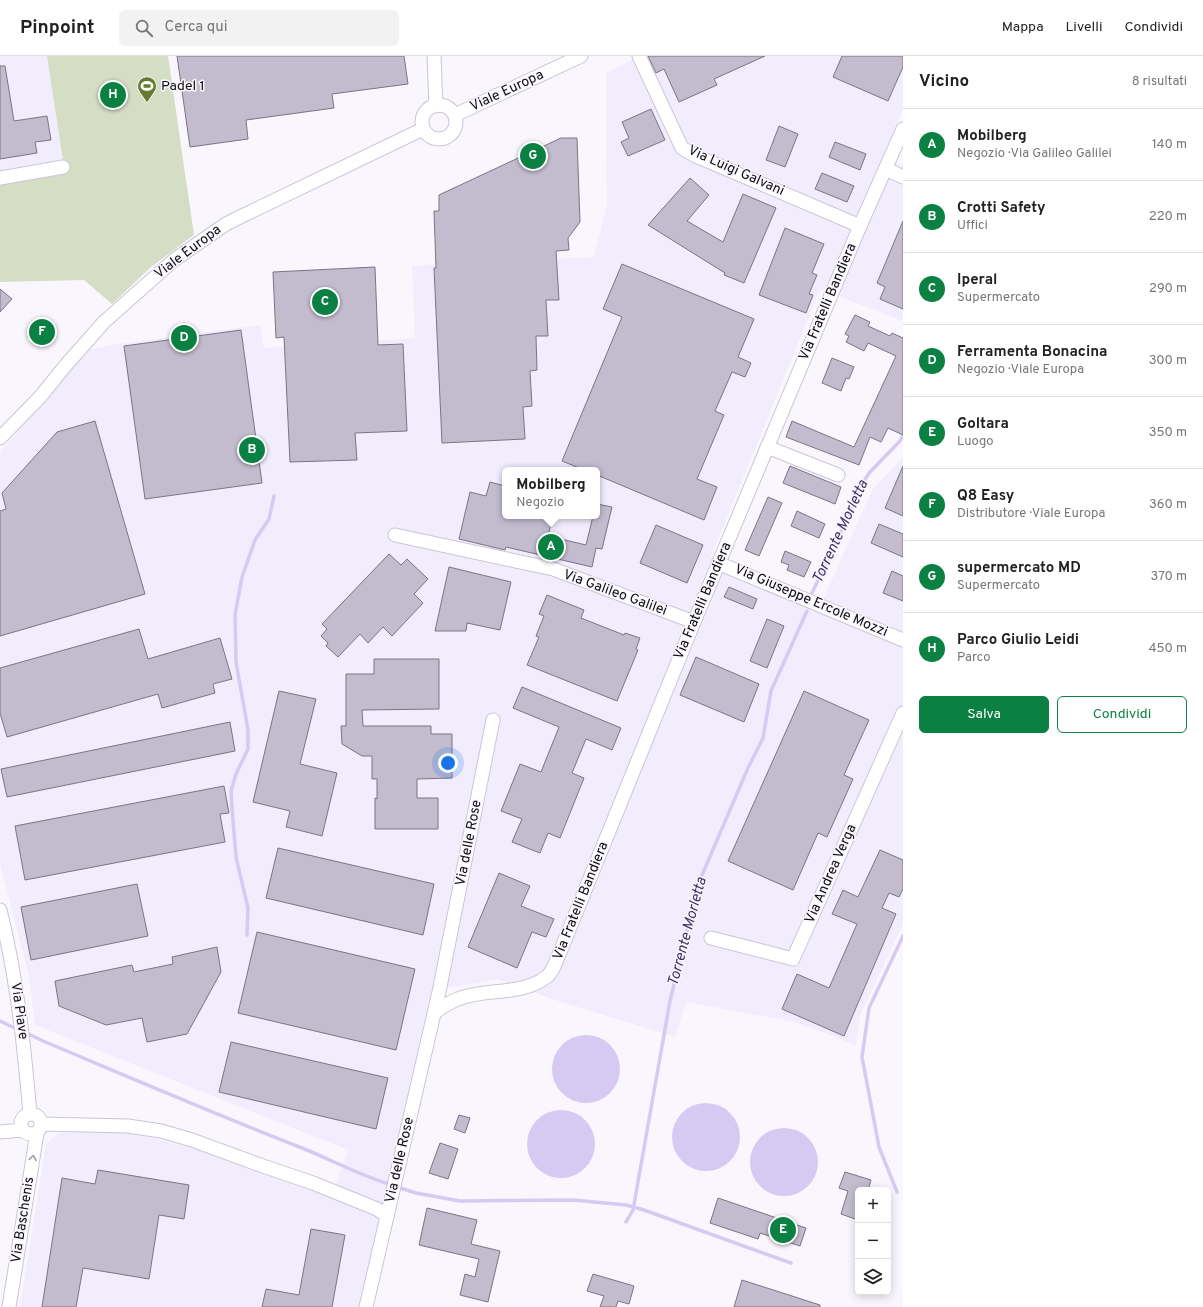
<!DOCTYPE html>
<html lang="it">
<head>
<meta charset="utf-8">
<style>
  :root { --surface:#fff; --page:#f2f2f2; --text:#222; --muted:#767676; --line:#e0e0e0; --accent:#0b8043 }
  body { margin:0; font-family:Overpass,sans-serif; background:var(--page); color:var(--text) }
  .controls { position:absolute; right:12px; bottom:12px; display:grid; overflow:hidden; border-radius:6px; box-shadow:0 2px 10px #0003 }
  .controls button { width:36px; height:36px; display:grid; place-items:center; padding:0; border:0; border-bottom:1px solid var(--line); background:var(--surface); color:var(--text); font:20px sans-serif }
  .you { position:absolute; left:448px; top:707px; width:14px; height:14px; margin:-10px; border:3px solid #fff; border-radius:50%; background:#1a73e8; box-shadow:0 0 0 6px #1a73e833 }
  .badge { display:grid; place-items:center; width:26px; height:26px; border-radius:50%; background:var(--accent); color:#fff; font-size:13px; font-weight:700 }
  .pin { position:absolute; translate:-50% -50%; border:2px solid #fff; box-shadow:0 1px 4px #0006 }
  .popup { position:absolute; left:502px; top:411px; width:98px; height:52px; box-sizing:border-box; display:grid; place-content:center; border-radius:6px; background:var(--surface); filter:drop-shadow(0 1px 3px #0005); font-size:13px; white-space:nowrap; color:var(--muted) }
  .popup b { font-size:15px; color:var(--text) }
  .popup::after { content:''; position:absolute; left:50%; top:100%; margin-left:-8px; border:8px solid transparent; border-top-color:var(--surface) }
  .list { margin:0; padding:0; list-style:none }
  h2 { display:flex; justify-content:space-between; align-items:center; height:52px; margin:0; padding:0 16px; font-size:17px }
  h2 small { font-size:13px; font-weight:400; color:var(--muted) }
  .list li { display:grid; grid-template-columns:26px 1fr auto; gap:12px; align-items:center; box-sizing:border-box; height:72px; padding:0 16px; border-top:1px solid var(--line) }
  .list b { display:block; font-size:15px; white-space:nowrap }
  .list p { margin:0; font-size:13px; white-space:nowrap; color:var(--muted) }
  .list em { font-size:13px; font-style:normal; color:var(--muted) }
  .actions { display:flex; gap:8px; padding:12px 16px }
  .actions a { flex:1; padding:9px 0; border:1px solid var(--accent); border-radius:6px; text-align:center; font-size:14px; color:var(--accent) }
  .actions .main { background:var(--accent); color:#fff }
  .icon { flex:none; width:22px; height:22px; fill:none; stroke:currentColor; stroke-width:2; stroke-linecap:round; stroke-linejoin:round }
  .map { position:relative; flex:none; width:903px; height:1251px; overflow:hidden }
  header { display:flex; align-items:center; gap:24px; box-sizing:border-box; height:56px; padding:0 20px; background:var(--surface); border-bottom:1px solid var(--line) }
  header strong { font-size:19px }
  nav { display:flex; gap:22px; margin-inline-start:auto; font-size:14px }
  .search { width:280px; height:36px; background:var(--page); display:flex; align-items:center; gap:10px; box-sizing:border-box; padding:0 14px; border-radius:6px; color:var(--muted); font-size:15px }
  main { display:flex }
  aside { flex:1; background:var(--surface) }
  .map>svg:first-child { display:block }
  .built { fill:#f2edfd; fill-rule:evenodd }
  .green { fill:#d5dec5 }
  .water { fill:#d7caf2 }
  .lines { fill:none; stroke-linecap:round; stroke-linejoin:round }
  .stream { stroke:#d7caf2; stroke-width:3.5 }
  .building { fill:#c2bcce; stroke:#7a7485 }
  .minor-casing { stroke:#cbc5d7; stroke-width:15 }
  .minor { stroke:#fff; stroke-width:13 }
  .oneway { stroke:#9f9ea0 }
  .labels { text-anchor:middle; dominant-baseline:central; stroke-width:3; stroke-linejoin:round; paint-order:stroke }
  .poi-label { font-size:14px; fill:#0e0c12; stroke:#f9f6fe; text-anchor:start }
  .street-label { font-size:14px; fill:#0e0c12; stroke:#f9f6fe }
  .water-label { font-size:15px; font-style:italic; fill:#432f61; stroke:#f9f6fe }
</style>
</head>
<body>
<header>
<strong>Pinpoint</strong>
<div class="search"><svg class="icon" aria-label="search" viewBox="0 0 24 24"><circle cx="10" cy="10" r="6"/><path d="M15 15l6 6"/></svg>Cerca qui</div>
<nav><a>Mappa</a><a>Livelli</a><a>Condividi</a></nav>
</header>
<main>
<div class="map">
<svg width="903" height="1251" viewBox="0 0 903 1251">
  <rect width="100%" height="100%" fill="#f9f6fe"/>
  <g class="built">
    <polygon points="0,0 47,0 63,106 0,117"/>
    <path d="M 640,0 L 903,0 L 903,52 L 885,102 L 903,110 L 903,265 L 820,233 L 711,501 L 823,544 L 872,434 L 903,401 L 903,868 L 860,960 L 856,989 L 795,966 L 686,946 L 675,981 L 555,944 L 497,923 L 431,935 L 359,1251 L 20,1251 L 46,1088 L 59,1077 L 123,1075 L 224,1100 L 333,1137 L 348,1094 L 35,969 L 29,921 L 0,807 L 0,396 L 54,333 L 84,295 L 111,289 L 260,269 L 264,292 L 415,282 L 412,210 L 594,201 L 607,148 L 606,17 ZM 505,414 L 597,414 L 597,460 L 505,460 Z"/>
  </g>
  <polygon class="green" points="47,0 168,0 194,179 151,211 112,248 84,224 0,226 0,117 63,105"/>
  <g class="water">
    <circle cx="586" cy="1013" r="34"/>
    <circle cx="706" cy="1081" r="34"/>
    <circle cx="561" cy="1088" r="34"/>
    <circle cx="784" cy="1106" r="34"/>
  </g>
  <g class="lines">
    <g class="stream">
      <polyline points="812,537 842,474 859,432 870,416 900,385 903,379"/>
      <polyline points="247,879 248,852 236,801 232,752 231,735 236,718 248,693 248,674 236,606 235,559 242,521 255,484 269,463 274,440"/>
      <polyline points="0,965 19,974"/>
      <path d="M 25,976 L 43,985 C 129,1021 215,1058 302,1092 C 332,1104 361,1120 392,1129"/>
      <polyline points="397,1131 416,1137 460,1145 573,1144 626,1149 644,1154 791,1207"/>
      <polyline points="897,1136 879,1091 862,1001 869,952 903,880"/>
      <polyline points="626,1166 633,1154 670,945 699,826 748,712 763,682 771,635 807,555"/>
    </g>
  </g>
  <g class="building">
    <polygon points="177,0 404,0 408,28 332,38 334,52 246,64 248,83 190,91"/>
    <polygon points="648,0 765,0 714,23 717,29 679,46 664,13 656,17"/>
    <polygon points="842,0 903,0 903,11 888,45 833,21"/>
    <polygon points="0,10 5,10 14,65 47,60 51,84 35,86 37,97 0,103"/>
    <polygon points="651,53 665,84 628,100 621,86 629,82 622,66"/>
    <polygon points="779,70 798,78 785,111 766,104"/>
    <polygon points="561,82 577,82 580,166 568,182 569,194 556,195 559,244 546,244 548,280 536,280 537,314 530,315 532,350 523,351 525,383 442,387 434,212 436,212 434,155 439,155 439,139"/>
    <polygon points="835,86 866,98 860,114 829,101"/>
    <polygon points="822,117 854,130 847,146 815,133"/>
    <polygon points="690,122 709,139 687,165 723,186 743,138 776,152 744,227 724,219 725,217 648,169"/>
    <polygon points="903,165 903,253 880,243 885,231 877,227"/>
    <polygon points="785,172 824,188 812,217 817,219 809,238 813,239 806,257 759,239"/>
    <polygon points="622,208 754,263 738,301 751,307 745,321 732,316 715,355 724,359 697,423 717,431 704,464 597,419 597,414 584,414 562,405 622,261 603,253"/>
    <polygon points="375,211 378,289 403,288 407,375 355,377 357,404 290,406 284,281 276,282 273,216"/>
    <polygon points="0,233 12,243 0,256"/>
    <polygon points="855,259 870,266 868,270 890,280 892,277 903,282 903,379 888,372 881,386 870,381 859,409 786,381 792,365 854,391 896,300 868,287 864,295 846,286 849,280 845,278"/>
    <polygon points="241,274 262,427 145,443 124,290"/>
    <polygon points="832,302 854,311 849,323 846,322 841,335 822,327"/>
    <polygon points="95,365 145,538 0,580 0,455 6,453 2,437 57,376"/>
    <polygon points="790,410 841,431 835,448 783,427"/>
    <polygon points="903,410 903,460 885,452"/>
    <polygon points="490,426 505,430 505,460 553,460 548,480 586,489 593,460 597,460 597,448 612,451 602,493 596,492 592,511 506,491 505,494 459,483 470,436 486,440"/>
    <polygon points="768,441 782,447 759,500 745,494"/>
    <polygon points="797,455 825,468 819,482 791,470"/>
    <polygon points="879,468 903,478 903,501 871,487"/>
    <polygon points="656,469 703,489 687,527 640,507"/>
    <polygon points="785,495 811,506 804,521 787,514 789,509 781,506"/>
    <polygon points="389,498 401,509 407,503 428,523 414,538 423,547 392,580 383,571 368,587 360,578 338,601 326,590 328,587 321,580 327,573 322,568"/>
    <polygon points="449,511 511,526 500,574 467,567 466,575 435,575"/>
    <polygon points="892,515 903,520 903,545 883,537"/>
    <polygon points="729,531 757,543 753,553 724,541"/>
    <polygon points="547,539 584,554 581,562 624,579 625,577 640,582 636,593 638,594 617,645 527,609 539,581 536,580 544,560 539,558"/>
    <polygon points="767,563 784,570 767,612 750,605"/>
    <polygon points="139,573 148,603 220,582 232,623 213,628 215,637 162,652 158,638 7,681 0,657 0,612"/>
    <polygon points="696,601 759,628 744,666 680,639"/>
    <polygon points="374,603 439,603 439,653 362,654 363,670 431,670 431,678 452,678 452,722 417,723 417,742 438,742 438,773 375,773 375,742 377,743 377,723 372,723 372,700 362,700 342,688 341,670 346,670 346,618 374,618"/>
    <polygon points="522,631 621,672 612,694 586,683 572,717 584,722 560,782 548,777 540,797 512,786 522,763 501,755 520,708 541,716 559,671 513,652"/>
    <polygon points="279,635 316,643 300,708 337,717 322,780 286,771 290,755 253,746"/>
    <polygon points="804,635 869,664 844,719 853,723 827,781 818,777 793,834 728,805"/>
    <polygon points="230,666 235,695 7,741 1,713"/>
    <polygon points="224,730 229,757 220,758 225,786 25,824 15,770"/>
    <polygon points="278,792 434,828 423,879 266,842"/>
    <polygon points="880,794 903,804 903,833 899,841 889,837 882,852 896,858 844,980 782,953 797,918 829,932 857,868 832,858 843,834 858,841"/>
    <polygon points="499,817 530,830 521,850 554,863 546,881 532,876 517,912 468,891"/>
    <polygon points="137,828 148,880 31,904 21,851"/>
    <polygon points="257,876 415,913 396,994 238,957"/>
    <polygon points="217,891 221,916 187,978 147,986 142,962 106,969 59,950 55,925 132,909 134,916 173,908 172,901"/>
    <polygon points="231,986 388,1022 376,1073 219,1036"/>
    <polygon points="459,1059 470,1062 465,1077 454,1073"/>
    <polygon points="440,1087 458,1093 448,1123 429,1117"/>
    <polygon points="98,1114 189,1129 184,1163 159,1159 149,1223 83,1212 76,1251 42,1251 62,1122 95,1128"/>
    <polygon points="845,1116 871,1124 868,1134 858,1134 858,1164 841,1158 848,1135 839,1132"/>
    <polygon points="718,1142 806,1172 800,1190 760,1177 758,1183 710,1167"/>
    <polygon points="427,1152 477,1164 471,1188 500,1195 488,1246 460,1239 465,1218 475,1221 479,1203 419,1189"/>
    <polygon points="311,1173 345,1179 332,1251 262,1251 266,1233 299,1239"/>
    <polygon points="593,1218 634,1230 629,1248 618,1245 616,1251 600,1251 604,1240 587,1235"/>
    <polygon points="742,1224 820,1249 820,1251 734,1251"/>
  </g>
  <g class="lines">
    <defs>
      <g id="minor">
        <polyline points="434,0 436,50"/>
        <polyline points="639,0 682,92 696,100 860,170"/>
        <circle cx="439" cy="66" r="17"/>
        <polyline points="455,59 581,0"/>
        <polyline points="886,113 903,121"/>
        <polyline points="0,122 63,111"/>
        <polyline points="0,382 40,341 66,309 104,266 174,204 226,168 244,159 423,73"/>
        <polyline points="767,391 838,419"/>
        <polyline points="395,479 553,513 694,566"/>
        <polyline points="718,507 903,584"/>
        <path d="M 0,854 C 17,921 24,989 30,1058"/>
        <polyline points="711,882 793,903 903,657"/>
        <path d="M 434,957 C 441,952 449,946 458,943 C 485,932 520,940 545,922 C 553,917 556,905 560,896 L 694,566 L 860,170 L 903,73"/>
        <circle cx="31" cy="1068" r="10"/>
        <polyline points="42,1068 128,1070 161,1075 192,1084 260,1109 313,1127 377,1153 387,1160"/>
        <polyline points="0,1076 23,1074"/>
        <polyline points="9,1251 37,1077"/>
        <polyline points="366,1251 439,936 493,664"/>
      </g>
    </defs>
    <use href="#minor" class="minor-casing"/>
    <use href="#minor" class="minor"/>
  </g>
  <defs><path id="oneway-chevron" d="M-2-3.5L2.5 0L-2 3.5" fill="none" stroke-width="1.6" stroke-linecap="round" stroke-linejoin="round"/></defs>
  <use class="oneway" href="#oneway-chevron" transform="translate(33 1102) rotate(-81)"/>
  <defs>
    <symbol id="stadium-pin" viewBox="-11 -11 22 30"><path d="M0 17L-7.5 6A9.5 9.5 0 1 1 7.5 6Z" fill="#657b2d" stroke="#f9f6fe"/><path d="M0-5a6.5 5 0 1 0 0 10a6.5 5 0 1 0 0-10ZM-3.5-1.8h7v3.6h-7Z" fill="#fff"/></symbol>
  </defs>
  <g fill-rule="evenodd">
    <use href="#stadium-pin" x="136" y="19" width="22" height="30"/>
  </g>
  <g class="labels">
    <g class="poi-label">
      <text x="161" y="30">Padel 1</text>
    </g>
    <g class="street-label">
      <text transform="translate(507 35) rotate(-25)">Viale Europa</text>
      <text transform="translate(736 115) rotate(24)">Via Luigi Galvani</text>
      <text transform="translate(188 196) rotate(-37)">Viale Europa</text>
      <text transform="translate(828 246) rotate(-67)">Via Fratelli Bandiera</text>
      <text transform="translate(615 537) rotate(20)">Via Galileo Galilei</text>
      <text transform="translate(703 545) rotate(-67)">Via Fratelli Bandiera</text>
      <text transform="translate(811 545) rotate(23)">Via Giuseppe Ercole Mozzi</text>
      <text transform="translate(469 787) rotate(-79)">Via delle Rose</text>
      <text transform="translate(831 818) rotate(-66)">Via Andrea Verga</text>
      <text transform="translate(581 845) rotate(-68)">Via Fratelli Bandiera</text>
      <text transform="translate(19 955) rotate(82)">Via Piave</text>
      <text transform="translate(400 1104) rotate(-77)">Via delle Rose</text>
      <text transform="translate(23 1164) rotate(-81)">Via Baschenis</text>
    </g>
    <g class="water-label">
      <text transform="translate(841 476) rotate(-65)">Torrente Morletta</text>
      <text transform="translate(688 876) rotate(-75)">Torrente Morletta</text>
    </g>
  </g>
</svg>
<div class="controls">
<button>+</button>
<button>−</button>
<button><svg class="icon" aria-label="layers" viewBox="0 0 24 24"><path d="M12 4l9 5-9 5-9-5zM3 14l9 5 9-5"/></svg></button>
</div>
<div class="you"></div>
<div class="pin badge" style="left:551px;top:491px">A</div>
<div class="popup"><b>Mobilberg</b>Negozio</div>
<div class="pin badge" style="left:252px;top:394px">B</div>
<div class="pin badge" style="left:325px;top:246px">C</div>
<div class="pin badge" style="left:184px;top:282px">D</div>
<div class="pin badge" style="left:783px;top:1174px">E</div>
<div class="pin badge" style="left:42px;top:276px">F</div>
<div class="pin badge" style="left:533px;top:100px">G</div>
<div class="pin badge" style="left:113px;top:39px">H</div>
</div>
<aside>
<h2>Vicino<small>8 risultati</small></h2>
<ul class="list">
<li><span class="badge">A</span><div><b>Mobilberg</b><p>Negozio · Via Galileo Galilei</p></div><em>140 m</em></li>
<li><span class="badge">B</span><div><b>Crotti Safety</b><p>Uffici</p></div><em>220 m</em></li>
<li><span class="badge">C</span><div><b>Iperal</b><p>Supermercato</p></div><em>290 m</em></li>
<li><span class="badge">D</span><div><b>Ferramenta Bonacina</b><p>Negozio · Viale Europa</p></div><em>300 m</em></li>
<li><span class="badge">E</span><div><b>Goltara</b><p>Luogo</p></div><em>350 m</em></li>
<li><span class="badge">F</span><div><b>Q8 Easy</b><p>Distributore · Viale Europa</p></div><em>360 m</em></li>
<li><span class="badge">G</span><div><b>supermercato MD</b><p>Supermercato</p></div><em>370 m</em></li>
<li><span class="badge">H</span><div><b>Parco Giulio Leidi</b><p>Parco</p></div><em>450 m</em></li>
</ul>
<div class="actions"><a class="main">Salva</a><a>Condividi</a></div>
</aside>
</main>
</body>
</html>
